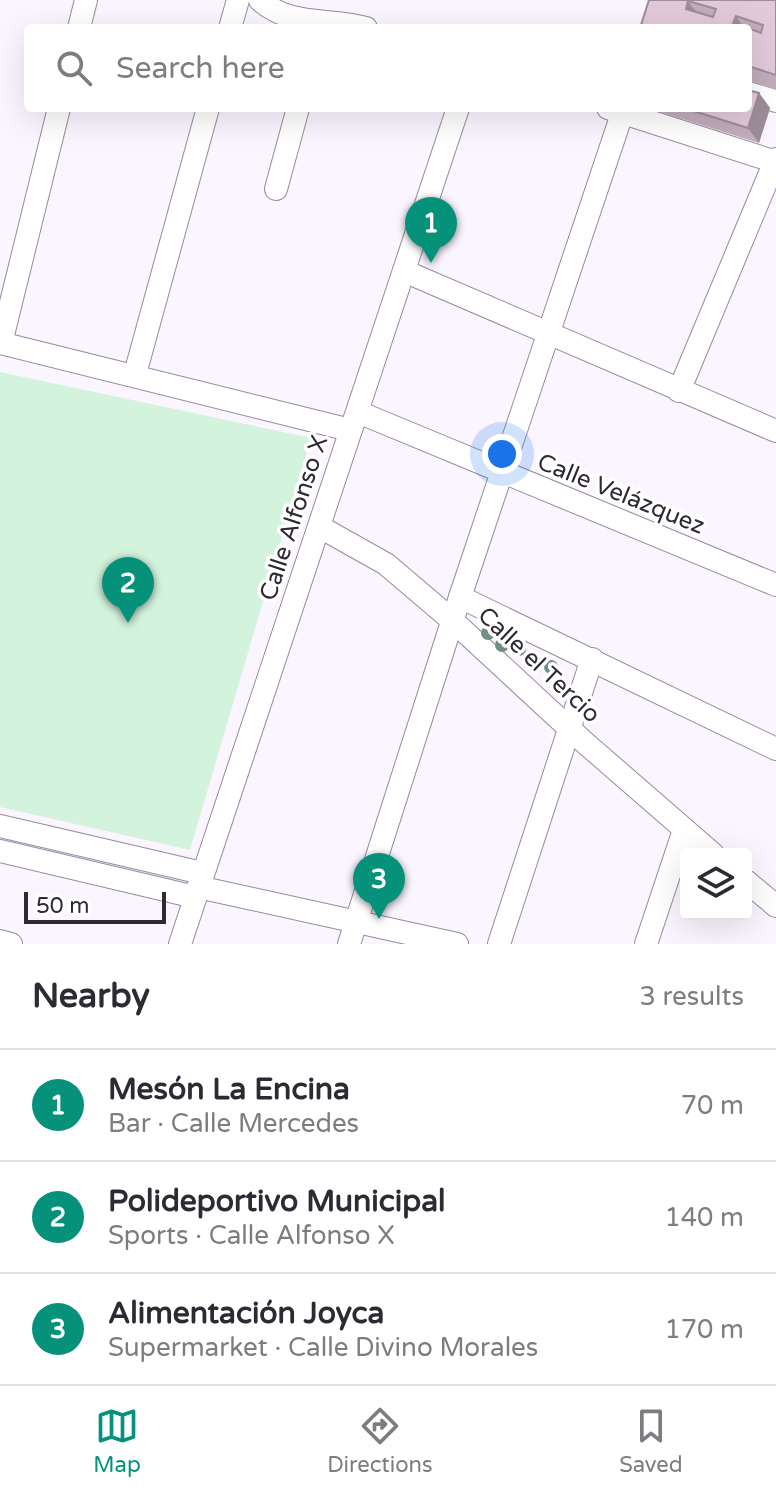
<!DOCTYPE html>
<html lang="en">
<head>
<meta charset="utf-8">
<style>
  :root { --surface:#fff; --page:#f2f2f3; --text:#2b2b33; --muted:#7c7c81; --line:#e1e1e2; --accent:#06917b }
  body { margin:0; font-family:"Varela Round",sans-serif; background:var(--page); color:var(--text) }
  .controls { position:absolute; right:24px; bottom:24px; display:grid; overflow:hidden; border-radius:8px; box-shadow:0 8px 32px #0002 }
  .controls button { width:72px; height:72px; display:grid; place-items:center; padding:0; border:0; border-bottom:2px solid var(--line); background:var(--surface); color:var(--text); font:40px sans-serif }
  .scale { position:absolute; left:24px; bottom:20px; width:142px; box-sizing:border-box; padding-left:8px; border:4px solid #2e2932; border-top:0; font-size:22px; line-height:28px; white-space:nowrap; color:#2e2932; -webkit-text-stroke:6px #fff; paint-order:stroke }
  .you { position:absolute; left:502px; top:454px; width:28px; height:28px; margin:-20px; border:6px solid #fff; border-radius:50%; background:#1a73e8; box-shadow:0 0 0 12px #1a73e833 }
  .badge { display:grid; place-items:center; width:52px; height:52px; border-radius:50%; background:var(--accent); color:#fff; font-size:26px; font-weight:700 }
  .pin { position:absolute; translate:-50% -66px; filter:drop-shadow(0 2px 4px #0008) }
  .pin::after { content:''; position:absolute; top:42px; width:28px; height:24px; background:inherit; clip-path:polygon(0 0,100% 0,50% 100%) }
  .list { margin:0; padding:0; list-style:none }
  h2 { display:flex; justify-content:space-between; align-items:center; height:104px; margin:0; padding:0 32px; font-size:34px }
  h2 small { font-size:26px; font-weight:400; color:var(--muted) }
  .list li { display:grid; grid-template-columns:52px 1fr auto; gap:24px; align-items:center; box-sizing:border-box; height:112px; padding:0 32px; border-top:2px solid var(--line) }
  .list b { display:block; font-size:30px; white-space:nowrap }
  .list p { margin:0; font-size:26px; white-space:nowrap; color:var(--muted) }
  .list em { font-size:26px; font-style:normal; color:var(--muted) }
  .icon { flex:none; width:44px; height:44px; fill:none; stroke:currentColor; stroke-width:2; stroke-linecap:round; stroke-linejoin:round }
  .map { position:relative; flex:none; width:776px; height:944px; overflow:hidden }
  .search { position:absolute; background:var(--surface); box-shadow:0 8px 32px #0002; left:24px; right:24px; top:24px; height:88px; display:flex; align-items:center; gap:20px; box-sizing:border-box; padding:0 28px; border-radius:8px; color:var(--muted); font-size:30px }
  .sheet { height:440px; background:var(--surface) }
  nav { display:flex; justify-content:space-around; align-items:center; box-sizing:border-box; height:112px; border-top:2px solid var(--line); background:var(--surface); font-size:22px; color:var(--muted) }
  nav a { display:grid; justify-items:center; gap:4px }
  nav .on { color:var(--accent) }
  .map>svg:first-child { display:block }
  .green { fill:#d3f3dd }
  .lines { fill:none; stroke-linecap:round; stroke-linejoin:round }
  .minor-casing { stroke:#968aa0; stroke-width:24 }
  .minor { stroke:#fff; stroke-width:22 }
  .tree { fill:#738f84 }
  .wall { fill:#c2adbb }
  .shaded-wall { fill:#9e8d98 }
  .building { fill:#e2c9d9; stroke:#9e8d98; stroke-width:2; fill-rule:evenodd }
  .labels { text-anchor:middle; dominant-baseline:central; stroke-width:7; stroke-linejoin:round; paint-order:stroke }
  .street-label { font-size:24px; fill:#2e2932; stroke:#fff }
</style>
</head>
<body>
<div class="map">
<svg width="776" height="944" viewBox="0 0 776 944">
  <rect width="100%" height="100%" fill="#faf5ff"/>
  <polygon class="green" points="0,372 311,438 190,850 0,807"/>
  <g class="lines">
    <defs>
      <g id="minor">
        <path d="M 260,0 C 289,27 331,18 366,28"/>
        <polyline points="79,28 86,0"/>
        <polyline points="230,28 238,0"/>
        <polyline points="748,93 776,101"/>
        <polyline points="608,108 776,162"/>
        <polyline points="276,189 298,108"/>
        <polyline points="404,271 776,431"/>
        <polyline points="0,343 350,430"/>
        <polyline points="1,343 59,108"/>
        <polyline points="135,374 208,108"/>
        <polyline points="679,391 776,159"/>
        <polyline points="358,412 776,585"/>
        <polyline points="320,527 386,564 453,621 584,742 713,854"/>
        <polyline points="460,597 776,749"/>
        <polyline points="0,826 202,873"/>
        <polyline points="0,851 195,897"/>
        <polyline points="746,881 776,906"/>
        <polyline points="198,887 457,944"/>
        <polyline points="0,941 11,944"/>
        <polyline points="180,944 458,108"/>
        <polyline points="349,944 460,597 624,108"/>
        <polyline points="499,944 592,659"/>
        <polyline points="646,944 684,830"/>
      </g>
    </defs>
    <use href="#minor" class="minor-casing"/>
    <use href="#minor" class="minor"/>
  </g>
  <g class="tree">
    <circle cx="488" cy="633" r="7"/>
    <circle cx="502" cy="645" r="7"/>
    <circle cx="519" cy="649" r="7"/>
    <circle cx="551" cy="667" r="7"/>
    <circle cx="563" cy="687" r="7"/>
  </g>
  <g class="wall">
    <polygon points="649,0 776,0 776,90 748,81 748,28"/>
    <polygon points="759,93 770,108 759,143 647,108 748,108"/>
  </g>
  <g class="shaded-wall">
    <polygon points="688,1 702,20 686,9"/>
    <polygon points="736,16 744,28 733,23"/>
    <polygon points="759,93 770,108 759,143 748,128"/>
  </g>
  <g class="building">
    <path d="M 649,0 L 776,0 L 776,75 L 748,66 L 748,28 L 761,33 L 763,25 L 736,16 L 733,23 L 747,28 L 640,28 ZM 688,1 L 716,9 L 713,17 L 686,9 Z"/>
    <polygon points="748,90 759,93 748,128 684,108 748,108"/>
  </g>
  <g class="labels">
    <g class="street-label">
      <text transform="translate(621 494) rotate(22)">Calle Velázquez</text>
      <text transform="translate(294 518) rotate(-72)">Calle Alfonso X</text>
      <text transform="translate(539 665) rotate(43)">Calle el Tercio</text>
    </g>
  </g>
</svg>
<div class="controls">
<button><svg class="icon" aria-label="layers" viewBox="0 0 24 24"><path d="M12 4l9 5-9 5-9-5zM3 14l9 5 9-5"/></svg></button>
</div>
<div class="scale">50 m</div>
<div class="you"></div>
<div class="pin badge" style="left:431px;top:263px">1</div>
<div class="pin badge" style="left:128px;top:623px">2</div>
<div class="pin badge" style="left:379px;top:919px">3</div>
<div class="search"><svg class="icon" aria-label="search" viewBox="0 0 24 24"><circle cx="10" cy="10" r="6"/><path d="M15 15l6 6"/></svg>Search here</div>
</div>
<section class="sheet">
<h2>Nearby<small>3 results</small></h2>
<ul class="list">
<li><span class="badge">1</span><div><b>Mesón La Encina</b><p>Bar · Calle Mercedes</p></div><em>70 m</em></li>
<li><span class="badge">2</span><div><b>Polideportivo Municipal</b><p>Sports · Calle Alfonso X</p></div><em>140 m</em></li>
<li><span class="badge">3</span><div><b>Alimentación Joyca</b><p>Supermarket · Calle Divino Morales</p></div><em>170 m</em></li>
</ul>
</section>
<nav>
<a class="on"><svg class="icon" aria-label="map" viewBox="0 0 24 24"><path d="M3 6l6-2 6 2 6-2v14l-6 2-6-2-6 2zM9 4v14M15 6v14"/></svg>Map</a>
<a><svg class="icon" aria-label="directions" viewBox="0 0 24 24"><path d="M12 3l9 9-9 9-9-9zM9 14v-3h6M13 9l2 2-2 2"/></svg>Directions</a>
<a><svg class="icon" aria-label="saved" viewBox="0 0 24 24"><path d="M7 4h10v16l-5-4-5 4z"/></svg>Saved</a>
</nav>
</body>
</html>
